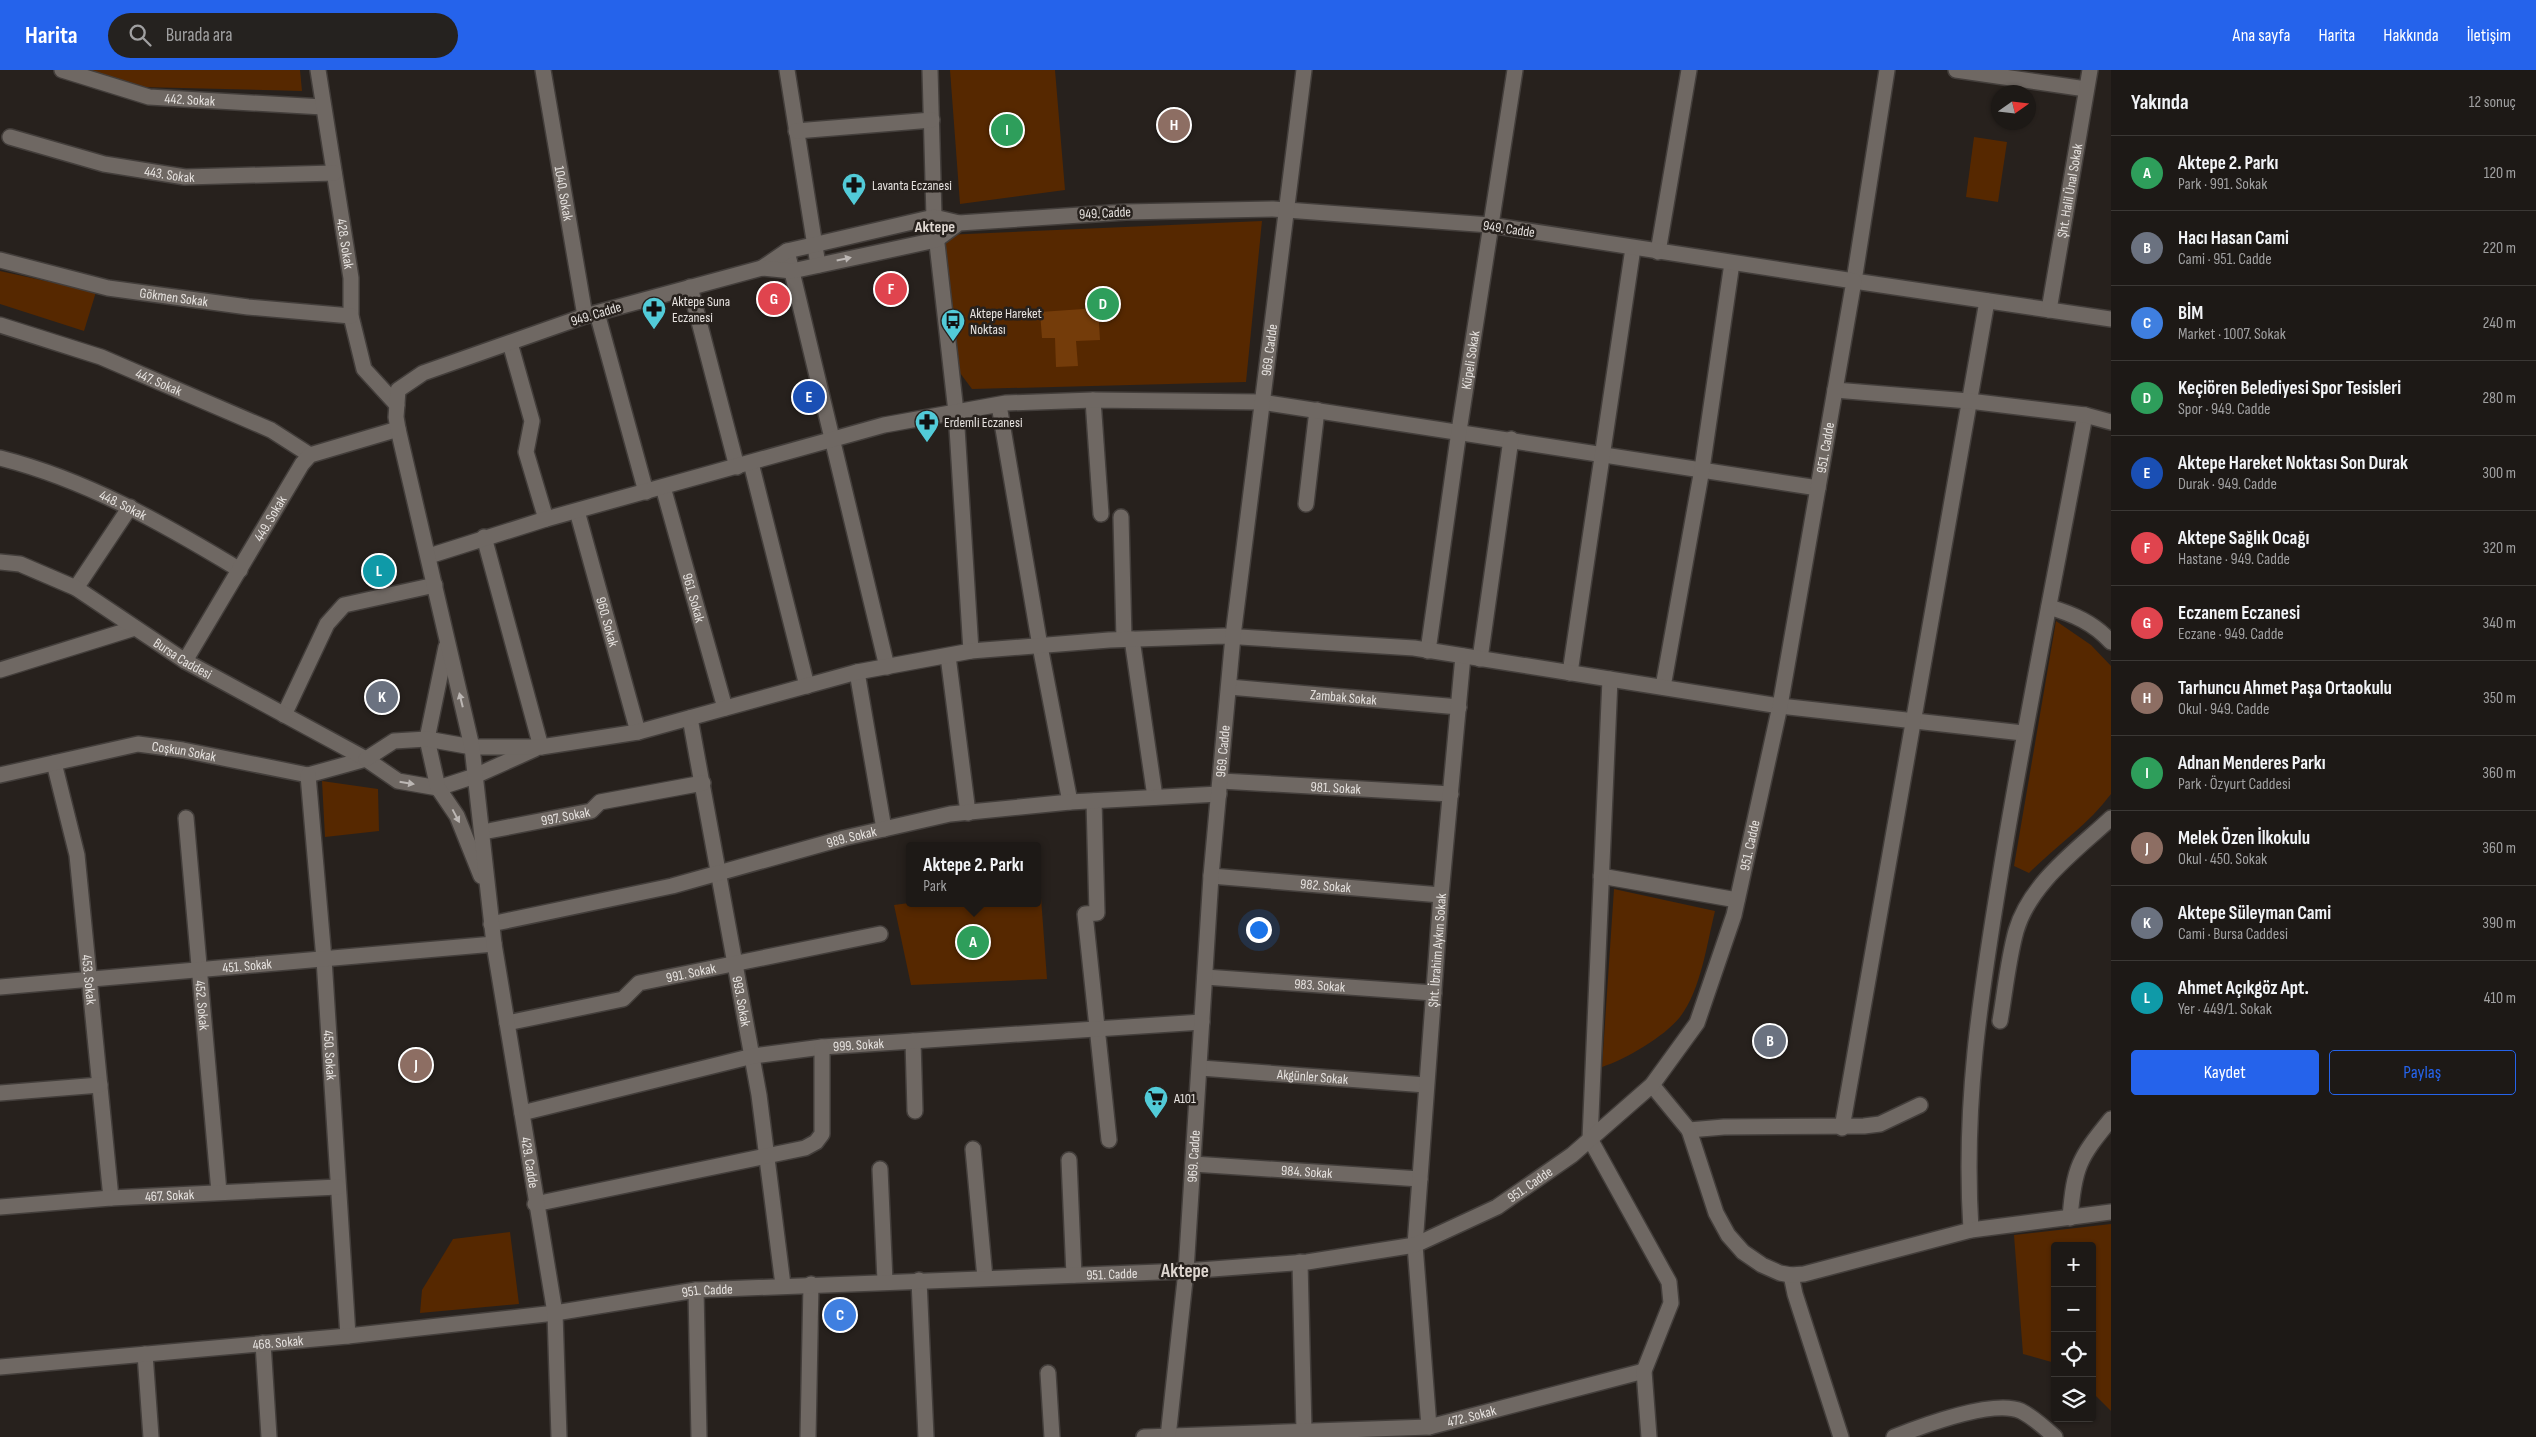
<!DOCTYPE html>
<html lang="tr">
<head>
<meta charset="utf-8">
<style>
  :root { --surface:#1d1916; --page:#25221f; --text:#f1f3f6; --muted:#a0a0a1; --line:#3b3835; --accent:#2563eb }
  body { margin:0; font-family:"Sofia Sans Condensed",sans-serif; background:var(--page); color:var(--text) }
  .controls { position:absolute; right:15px; bottom:15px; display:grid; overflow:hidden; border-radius:5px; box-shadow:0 1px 4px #0004 }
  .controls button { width:45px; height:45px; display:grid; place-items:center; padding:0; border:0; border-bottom:1px solid var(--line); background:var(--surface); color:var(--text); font:25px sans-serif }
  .compass { position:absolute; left:1991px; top:15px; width:45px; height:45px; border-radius:50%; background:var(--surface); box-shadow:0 1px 4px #0004; rotate:76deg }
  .you { position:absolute; left:1258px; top:859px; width:18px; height:18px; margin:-12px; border:4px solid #fff; border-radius:50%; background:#1a73e8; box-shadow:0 0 0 8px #1a73e833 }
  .badge { display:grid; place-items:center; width:32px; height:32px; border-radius:50%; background:var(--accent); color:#fff; font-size:16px; font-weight:700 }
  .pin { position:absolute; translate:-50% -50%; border:2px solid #fff; box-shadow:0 1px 5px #0006 }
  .popup { position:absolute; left:906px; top:772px; width:135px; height:65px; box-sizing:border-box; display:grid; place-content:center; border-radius:5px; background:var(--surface); filter:drop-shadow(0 1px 4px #0005); font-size:16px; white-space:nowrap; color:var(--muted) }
  .popup b { font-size:19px; color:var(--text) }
  .popup::after { content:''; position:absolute; left:50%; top:100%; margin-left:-10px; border:10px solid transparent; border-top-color:var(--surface) }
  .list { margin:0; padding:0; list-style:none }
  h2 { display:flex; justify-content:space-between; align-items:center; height:65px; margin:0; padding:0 20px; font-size:21px }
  h2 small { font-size:16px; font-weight:400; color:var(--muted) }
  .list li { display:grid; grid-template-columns:32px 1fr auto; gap:15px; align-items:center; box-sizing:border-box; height:75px; padding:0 20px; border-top:1px solid var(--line) }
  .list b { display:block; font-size:19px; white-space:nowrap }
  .list p { margin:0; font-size:16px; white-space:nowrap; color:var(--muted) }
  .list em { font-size:16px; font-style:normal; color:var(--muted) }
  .actions { display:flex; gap:10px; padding:15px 20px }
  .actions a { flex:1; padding:11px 0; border:1px solid var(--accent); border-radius:5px; text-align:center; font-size:18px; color:var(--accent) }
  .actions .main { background:var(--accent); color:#fff }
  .icon { flex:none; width:28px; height:28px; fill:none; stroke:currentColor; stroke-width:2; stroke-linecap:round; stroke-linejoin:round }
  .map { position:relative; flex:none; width:2111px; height:1367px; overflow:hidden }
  header { display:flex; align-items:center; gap:30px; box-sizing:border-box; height:70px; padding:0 25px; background:var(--accent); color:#fff }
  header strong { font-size:24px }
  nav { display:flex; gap:28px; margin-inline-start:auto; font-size:18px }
  .search { width:350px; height:45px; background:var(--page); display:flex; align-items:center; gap:12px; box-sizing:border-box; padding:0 18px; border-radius:28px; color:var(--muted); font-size:19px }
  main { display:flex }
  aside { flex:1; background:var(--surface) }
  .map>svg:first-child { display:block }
  .green { fill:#562800 }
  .water { fill:#743c0a }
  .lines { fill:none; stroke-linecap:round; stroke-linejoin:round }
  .street-casing { stroke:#433e3b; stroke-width:18 }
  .secondary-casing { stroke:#433e3b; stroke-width:18 }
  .street { stroke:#6f6863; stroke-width:15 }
  .secondary { stroke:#6f6863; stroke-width:15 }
  .oneway { fill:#bcb7b4 }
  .labels { text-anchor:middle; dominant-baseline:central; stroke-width:5; stroke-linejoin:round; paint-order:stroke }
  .street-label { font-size:14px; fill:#e6e2df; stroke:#27211d }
  .poi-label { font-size:14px; fill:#e6e2df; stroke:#27211d; text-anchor:start }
  .quarter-label { font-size:16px; font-weight:bold; fill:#ded6d0; stroke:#27211d }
  .district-label { font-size:19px; font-weight:bold; fill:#ded6d0; stroke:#27211d }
</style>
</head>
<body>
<header>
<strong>Harita</strong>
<div class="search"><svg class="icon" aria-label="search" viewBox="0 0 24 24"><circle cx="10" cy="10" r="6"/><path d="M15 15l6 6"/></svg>Burada ara</div>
<nav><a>Ana sayfa</a><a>Harita</a><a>Hakkında</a><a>İletişim</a></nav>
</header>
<main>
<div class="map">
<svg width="2111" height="1367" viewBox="0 0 2111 1367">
  <rect width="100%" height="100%" fill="#27211d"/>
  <g class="green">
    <polygon points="86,0 300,0 302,21 139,17"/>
    <polygon points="950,0 1055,0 1065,120 960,134"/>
    <polygon points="1974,67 2007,72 1998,132 1966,127"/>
    <polygon points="1262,151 1246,312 972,319 960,303 944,165"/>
    <polygon points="0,201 96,222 84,261 0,234"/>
    <path d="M 2056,551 L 2091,575 L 2111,596 L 2111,724 C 2088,755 2056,776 2029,803 L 2014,796 Z"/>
    <polygon points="322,711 378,719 379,761 325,767"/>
    <polygon points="1040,814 1047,909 911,915 894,835 909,833 1037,833 1037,815"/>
    <path d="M 1614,819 L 1715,841 C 1707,873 1701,920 1680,947 C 1664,967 1626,989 1602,997 Z"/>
    <polygon points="2111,1154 2111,1341 2092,1322 2092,1176 2055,1176 2055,1293 2023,1284 2014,1165"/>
    <polygon points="510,1162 519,1234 420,1243 422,1220 453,1169"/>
  </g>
  <polygon class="water" points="1098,238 1100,270 1076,271 1078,296 1056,297 1055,268 1042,268 1040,242"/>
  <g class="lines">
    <defs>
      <g id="street">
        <path id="s1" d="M 62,0 L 149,27 L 323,37"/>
        <path id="s2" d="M 318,0 L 351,208 L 351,246 L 364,299 L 397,335"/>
        <path id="s3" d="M 543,0 L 585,246"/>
        <polyline points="787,0 818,195"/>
        <polyline points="930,0 934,147 956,342 971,581"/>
        <polyline points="1887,0 1854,211 2111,249"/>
        <polyline points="1956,0 2086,19"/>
        <polyline points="796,61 932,50"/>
        <path id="s4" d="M 10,67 L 104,94 L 185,107 L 334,103"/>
        <polyline points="787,181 887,597"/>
        <polyline points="1658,182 1689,0"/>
        <path id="s5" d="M 0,190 L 108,218 L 248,237 L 351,246"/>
        <polyline points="690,217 737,397"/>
        <path id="s6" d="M 2049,240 L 2090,0"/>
        <polyline points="597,243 646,422"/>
        <path id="s7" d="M 0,255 L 101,287 L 271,360 L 310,385"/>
        <polyline points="510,273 532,351 526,382 546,449"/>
        <polyline points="1093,330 1101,444"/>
        <polyline points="999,335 1040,576 1070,732"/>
        <path id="s8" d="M 0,388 C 87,410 164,454 240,500"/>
        <polyline points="751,393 807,616"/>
        <path id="s9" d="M 663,417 L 725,638"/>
        <polyline points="1306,434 1317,340"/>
        <path id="s10" d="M 577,441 L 638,662"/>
        <polyline points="1121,447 1124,569"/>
        <polyline points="484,467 541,677"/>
        <polyline points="429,486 546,449 884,355 1006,333 1093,330 1261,332 1818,418"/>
        <polyline points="76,518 130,437"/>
        <path d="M 2049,537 C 2073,544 2094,553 2111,572"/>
        <polyline points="1132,569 1155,727"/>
        <path id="s11" d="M 1428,581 L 1459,361 L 1515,0"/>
        <polyline points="948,586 968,743"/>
        <polyline points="1480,589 1511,369"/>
        <path id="s12" d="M 185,591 L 302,394 L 310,385 L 398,359"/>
        <polyline points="0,600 135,558"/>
        <polyline points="857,602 884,759"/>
        <polyline points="1570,603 1633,178"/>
        <path id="s13" d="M 1229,617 L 1459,637"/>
        <polyline points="1663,617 1702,399 1732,193"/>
        <polyline points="1780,636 2023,663"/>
        <polyline points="284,645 327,554 344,535 435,515"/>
        <path id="s14" d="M 690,648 L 759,1025 L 783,1215"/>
        <path id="s15" d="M 54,693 L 77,785 L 111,1128"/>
        <path id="s16" d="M 0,705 L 138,674 L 183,680 L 308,705 L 366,689"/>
        <path id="s17" d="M 308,705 L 324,889 L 348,1266"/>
        <path id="s18" d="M 1221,711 L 1451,724"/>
        <polyline points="1094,731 1097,843 1085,844 1109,1070"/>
        <path id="s19" d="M 186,748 L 219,1122"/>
        <path id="s20" d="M 483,762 L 591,741 L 600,732 L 703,713"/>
        <path id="s21" d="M 1211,806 L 1441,825"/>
        <polyline points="1601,806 1737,830"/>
        <path id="s22" d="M 491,854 L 672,816 L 844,768 L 950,744 L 1070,732 L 1219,724"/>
        <path id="s23" d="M 1205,907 L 1434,923"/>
        <path id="s24" d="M 0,917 L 494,874"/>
        <path d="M 2000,951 C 2005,922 2008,890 2016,861 C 2030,813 2077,780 2111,748"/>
        <path id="s25" d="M 507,953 L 623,929 L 639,913 L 880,864"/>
        <polyline points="913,971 915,1041"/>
        <path id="s26" d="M 1201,998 L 1426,1015"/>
        <polyline points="0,1023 100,1015"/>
        <path id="s27" d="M 522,1043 L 753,986 L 822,977 L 1202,952"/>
        <polyline points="1842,1058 1987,231"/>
        <polyline points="1689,1060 1724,1057 1864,1056 1880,1054 1920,1035"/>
        <polyline points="1590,1069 1610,609"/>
        <polyline points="973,1079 985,1208"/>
        <polyline points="1069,1090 1074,1205"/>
        <path id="s28" d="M 1193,1094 L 1420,1109"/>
        <polyline points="880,1099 885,1211"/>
        <polyline points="535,1134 805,1078 816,1072 822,1064 822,977"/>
        <path id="s29" d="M 0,1137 L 111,1128 L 338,1117"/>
        <path d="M 2070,1148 C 2074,1097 2079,1088 2111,1049"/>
        <path d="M 1971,1160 C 1963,1035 1980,928 2000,806 C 2025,651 2057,498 2085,345"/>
        <polyline points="1300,1192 1304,1361"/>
        <polyline points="1791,1205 1795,1224 1841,1367"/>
        <polyline points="919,1210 926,1367"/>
        <polyline points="696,1220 699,1367"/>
        <polyline points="263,1273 269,1367"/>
        <polyline points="145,1284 151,1367"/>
        <path id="s30" d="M 0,1297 L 348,1266 L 555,1243"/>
        <polyline points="1048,1303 1052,1367"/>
        <path id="s31" d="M 1429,1357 L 1415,1175 L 1441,825 L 1463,586"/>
        <polyline points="808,1367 811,1214"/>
        <path id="s32" d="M 1144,1367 L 1429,1357 L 1644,1301"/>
        <path d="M 1894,1367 C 1922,1356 1993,1329 2021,1341 C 2033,1347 2045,1358 2055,1367"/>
      </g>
      <g id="secondary">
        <polyline points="762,198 787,181 934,147 959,153"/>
        <polyline points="1835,320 1969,331 2085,345 2111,352"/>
        <path id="s33" d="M 0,492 L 20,494 L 76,518 L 185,591 L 366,689 L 398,711 L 438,718 L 475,706 L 535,679"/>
        <polyline points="446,577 427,669 438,718 457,746 481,806"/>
        <polyline points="366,689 394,671 427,669 472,677 541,677 638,662 857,602 971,581 1109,570 1224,566 1414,578 1780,636"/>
        <polyline points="1652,1015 1689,1060 1716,1143 1728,1165 1743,1182 1762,1195 1780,1203 1791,1205 1804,1204 1971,1160 2111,1142"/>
        <polyline points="1590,1069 1669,1212 1671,1233 1644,1301 1649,1367"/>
        <path id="s34" d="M 555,1243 L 696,1220 L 1186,1201 L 1307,1192 L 1415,1175 L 1497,1137 L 1572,1085 L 1652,1015 L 1697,953 L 1734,845 L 1780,636 L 1854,211 L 1490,155 L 1273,139 L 1126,142 L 959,153 L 936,170 L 792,201 L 762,198 L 585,246 L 423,303 L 398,320 L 396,347 L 398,359 L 472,677 L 494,874 L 555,1243 L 559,1367"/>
        <path id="s35" d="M 1168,1367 L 1186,1201 L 1211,806 L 1233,566 L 1304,0"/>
      </g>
    </defs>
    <use href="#street" class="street-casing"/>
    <use href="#secondary" class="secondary-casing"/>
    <use href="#street" class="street"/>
    <use href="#secondary" class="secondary"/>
  </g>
  <defs><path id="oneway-solid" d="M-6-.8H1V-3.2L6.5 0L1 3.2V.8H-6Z" transform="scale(1.25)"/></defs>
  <g class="oneway">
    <use href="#oneway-solid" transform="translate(844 189) rotate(-12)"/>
    <use href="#oneway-solid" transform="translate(461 630) rotate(-104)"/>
    <use href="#oneway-solid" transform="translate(407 713) rotate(9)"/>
    <use href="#oneway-solid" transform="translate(456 746) rotate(62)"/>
  </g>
  <defs>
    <symbol id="pharmacy-pin" viewBox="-11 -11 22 30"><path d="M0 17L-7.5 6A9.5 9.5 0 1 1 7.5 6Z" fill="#52cbd8" stroke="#27211d"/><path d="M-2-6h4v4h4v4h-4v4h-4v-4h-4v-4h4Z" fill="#111"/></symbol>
    <symbol id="bus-pin" viewBox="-11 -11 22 30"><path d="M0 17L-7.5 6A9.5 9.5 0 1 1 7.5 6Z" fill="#52cbd8" stroke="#27211d"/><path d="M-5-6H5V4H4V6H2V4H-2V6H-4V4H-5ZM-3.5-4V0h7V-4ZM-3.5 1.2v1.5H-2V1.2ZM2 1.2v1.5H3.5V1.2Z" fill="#111"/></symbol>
    <symbol id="supermarket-pin" viewBox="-11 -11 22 30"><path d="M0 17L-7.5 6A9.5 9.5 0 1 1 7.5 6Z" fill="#52cbd8" stroke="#27211d"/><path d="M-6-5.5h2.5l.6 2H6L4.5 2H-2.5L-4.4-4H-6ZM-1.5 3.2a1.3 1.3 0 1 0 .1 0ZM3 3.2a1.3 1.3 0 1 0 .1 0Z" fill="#111"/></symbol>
  </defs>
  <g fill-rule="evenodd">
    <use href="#pharmacy-pin" x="840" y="101" width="28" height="38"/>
    <use href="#pharmacy-pin" x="640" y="225" width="28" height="38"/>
    <use href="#bus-pin" x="939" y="237" width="28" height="38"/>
    <use href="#pharmacy-pin" x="913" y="338" width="28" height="38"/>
    <use href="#supermarket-pin" x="1142" y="1014" width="28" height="38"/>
  </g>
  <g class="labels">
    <g class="street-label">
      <text stroke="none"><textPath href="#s1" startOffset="132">442. Sokak</textPath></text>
      <text stroke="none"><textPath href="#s4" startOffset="164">443. Sokak</textPath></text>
      <text stroke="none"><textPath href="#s6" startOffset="121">Şht. Halil Ünal Sokak</textPath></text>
      <text stroke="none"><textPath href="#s3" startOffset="125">1040. Sokak</textPath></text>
      <text transform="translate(1105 143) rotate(-3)">949. Cadde</text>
      <text transform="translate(1509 159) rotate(8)">949. Cadde</text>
      <text stroke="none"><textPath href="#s2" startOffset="176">428. Sokak</textPath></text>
      <text stroke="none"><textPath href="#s5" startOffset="178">Gökmen Sokak</textPath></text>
      <text transform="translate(596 244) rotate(-17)">949. Cadde</text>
      <text stroke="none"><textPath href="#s35" startOffset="1092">969. Cadde</textPath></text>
      <text stroke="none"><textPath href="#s11" startOffset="294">Küpeli Sokak</textPath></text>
      <text stroke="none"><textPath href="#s7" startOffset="169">447. Sokak</textPath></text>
      <text stroke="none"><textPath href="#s34" startOffset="1819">951. Cadde</textPath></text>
      <text stroke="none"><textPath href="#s8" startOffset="132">448. Sokak</textPath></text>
      <text stroke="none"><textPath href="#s12" startOffset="166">449. Sokak</textPath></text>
      <text stroke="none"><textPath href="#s9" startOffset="115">961. Sokak</textPath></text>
      <text stroke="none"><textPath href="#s10" startOffset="115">960. Sokak</textPath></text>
      <text stroke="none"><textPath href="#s33" startOffset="209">Bursa Caddesi</textPath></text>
      <text stroke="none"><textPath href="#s13" startOffset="115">Zambak Sokak</textPath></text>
      <text stroke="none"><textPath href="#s16" startOffset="188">Coşkun Sokak</textPath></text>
      <text stroke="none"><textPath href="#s35" startOffset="688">969. Cadde</textPath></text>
      <text stroke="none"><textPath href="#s18" startOffset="115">981. Sokak</textPath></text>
      <text stroke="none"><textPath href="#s20" startOffset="84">997. Sokak</textPath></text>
      <text stroke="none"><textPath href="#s22" startOffset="371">989. Sokak</textPath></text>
      <text stroke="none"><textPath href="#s34" startOffset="1414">951. Cadde</textPath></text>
      <text stroke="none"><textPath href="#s21" startOffset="115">982. Sokak</textPath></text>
      <text stroke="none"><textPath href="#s31" startOffset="478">Şht. İbrahim Aykın Sokak</textPath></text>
      <text stroke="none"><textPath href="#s24" startOffset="248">451. Sokak</textPath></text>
      <text stroke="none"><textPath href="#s25" startOffset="194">991. Sokak</textPath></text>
      <text stroke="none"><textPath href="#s15" startOffset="220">453. Sokak</textPath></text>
      <text stroke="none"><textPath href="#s23" startOffset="115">983. Sokak</textPath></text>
      <text stroke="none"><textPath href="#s14" startOffset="288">993. Sokak</textPath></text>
      <text stroke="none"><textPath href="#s19" startOffset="188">452. Sokak</textPath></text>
      <text stroke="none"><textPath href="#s27" startOffset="344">999. Sokak</textPath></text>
      <text stroke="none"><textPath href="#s17" startOffset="281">450. Sokak</textPath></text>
      <text stroke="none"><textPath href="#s26" startOffset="112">Akgünler Sokak</textPath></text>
      <text stroke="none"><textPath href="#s35" startOffset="282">969. Cadde</textPath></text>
      <text stroke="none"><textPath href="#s34" startOffset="4265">429. Cadde</textPath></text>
      <text stroke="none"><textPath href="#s28" startOffset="114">984. Sokak</textPath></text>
      <text stroke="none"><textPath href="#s34" startOffset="994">951. Cadde</textPath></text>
      <text stroke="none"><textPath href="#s29" startOffset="170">467. Sokak</textPath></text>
      <text stroke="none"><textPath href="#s34" startOffset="559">951. Cadde</textPath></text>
      <text stroke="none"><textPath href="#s34" startOffset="154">951. Cadde</textPath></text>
      <text stroke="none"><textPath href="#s30" startOffset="279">468. Sokak</textPath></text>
      <text stroke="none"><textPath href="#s32" startOffset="329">472. Sokak</textPath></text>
    </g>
    <g class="poi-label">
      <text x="872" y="115">Lavanta Eczanesi</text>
      <text x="672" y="231">Aktepe Suna<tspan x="672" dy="16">Eczanesi</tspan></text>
      <text x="970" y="243">Aktepe Hareket<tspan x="970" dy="16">Noktası</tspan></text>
      <text x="944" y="352">Erdemli Eczanesi</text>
      <text x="1174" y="1028">A101</text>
    </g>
    <g class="quarter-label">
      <text x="935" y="157">Aktepe</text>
    </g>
    <g class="district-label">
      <text x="1185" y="1201">Aktepe</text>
    </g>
  </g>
</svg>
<div class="controls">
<button>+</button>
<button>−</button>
<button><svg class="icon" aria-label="locate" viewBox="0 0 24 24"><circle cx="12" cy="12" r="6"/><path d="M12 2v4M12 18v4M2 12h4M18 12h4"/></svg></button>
<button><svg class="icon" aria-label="layers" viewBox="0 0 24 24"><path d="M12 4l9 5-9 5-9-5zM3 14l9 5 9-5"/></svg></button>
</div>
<svg class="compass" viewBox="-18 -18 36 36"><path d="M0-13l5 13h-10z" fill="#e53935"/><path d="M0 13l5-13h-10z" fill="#a0a0a1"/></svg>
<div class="you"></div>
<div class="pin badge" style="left:973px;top:872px;background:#2e9e5b">A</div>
<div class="popup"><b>Aktepe 2. Parkı</b>Park</div>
<div class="pin badge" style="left:1770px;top:971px;background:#6b7280">B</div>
<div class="pin badge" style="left:840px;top:1245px;background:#3f7fe0">C</div>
<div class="pin badge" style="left:1103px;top:234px;background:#2e9e5b">D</div>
<div class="pin badge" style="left:809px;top:327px;background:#1a4fb4">E</div>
<div class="pin badge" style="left:891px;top:219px;background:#e0444e">F</div>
<div class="pin badge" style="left:774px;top:229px;background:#e0444e">G</div>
<div class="pin badge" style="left:1174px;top:55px;background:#8d6e63">H</div>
<div class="pin badge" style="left:1007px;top:60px;background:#2e9e5b">I</div>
<div class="pin badge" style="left:416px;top:995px;background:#8d6e63">J</div>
<div class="pin badge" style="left:382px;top:627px;background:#6b7280">K</div>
<div class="pin badge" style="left:379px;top:501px;background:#0f9aa8">L</div>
</div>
<aside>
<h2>Yakında<small>12 sonuç</small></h2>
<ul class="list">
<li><span class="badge" style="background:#2e9e5b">A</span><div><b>Aktepe 2. Parkı</b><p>Park · 991. Sokak</p></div><em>120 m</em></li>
<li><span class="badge" style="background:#6b7280">B</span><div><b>Hacı Hasan Cami</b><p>Cami · 951. Cadde</p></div><em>220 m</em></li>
<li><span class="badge" style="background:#3f7fe0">C</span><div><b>BİM</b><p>Market · 1007. Sokak</p></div><em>240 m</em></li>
<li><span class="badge" style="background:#2e9e5b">D</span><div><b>Keçiören Belediyesi Spor Tesisleri</b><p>Spor · 949. Cadde</p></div><em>280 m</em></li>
<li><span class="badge" style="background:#1a4fb4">E</span><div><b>Aktepe Hareket Noktası Son Durak</b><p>Durak · 949. Cadde</p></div><em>300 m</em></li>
<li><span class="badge" style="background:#e0444e">F</span><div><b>Aktepe Sağlık Ocağı</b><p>Hastane · 949. Cadde</p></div><em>320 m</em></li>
<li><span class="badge" style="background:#e0444e">G</span><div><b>Eczanem Eczanesi</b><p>Eczane · 949. Cadde</p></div><em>340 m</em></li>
<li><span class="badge" style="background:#8d6e63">H</span><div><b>Tarhuncu Ahmet Paşa Ortaokulu</b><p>Okul · 949. Cadde</p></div><em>350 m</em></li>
<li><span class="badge" style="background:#2e9e5b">I</span><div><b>Adnan Menderes Parkı</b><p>Park · Özyurt Caddesi</p></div><em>360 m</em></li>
<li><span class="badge" style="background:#8d6e63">J</span><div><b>Melek Özen İlkokulu</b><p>Okul · 450. Sokak</p></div><em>360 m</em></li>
<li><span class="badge" style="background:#6b7280">K</span><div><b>Aktepe Süleyman Cami</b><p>Cami · Bursa Caddesi</p></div><em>390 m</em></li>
<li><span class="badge" style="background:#0f9aa8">L</span><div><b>Ahmet Açıkgöz Apt.</b><p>Yer · 449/1. Sokak</p></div><em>410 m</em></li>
</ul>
<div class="actions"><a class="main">Kaydet</a><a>Paylaş</a></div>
</aside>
</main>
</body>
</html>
